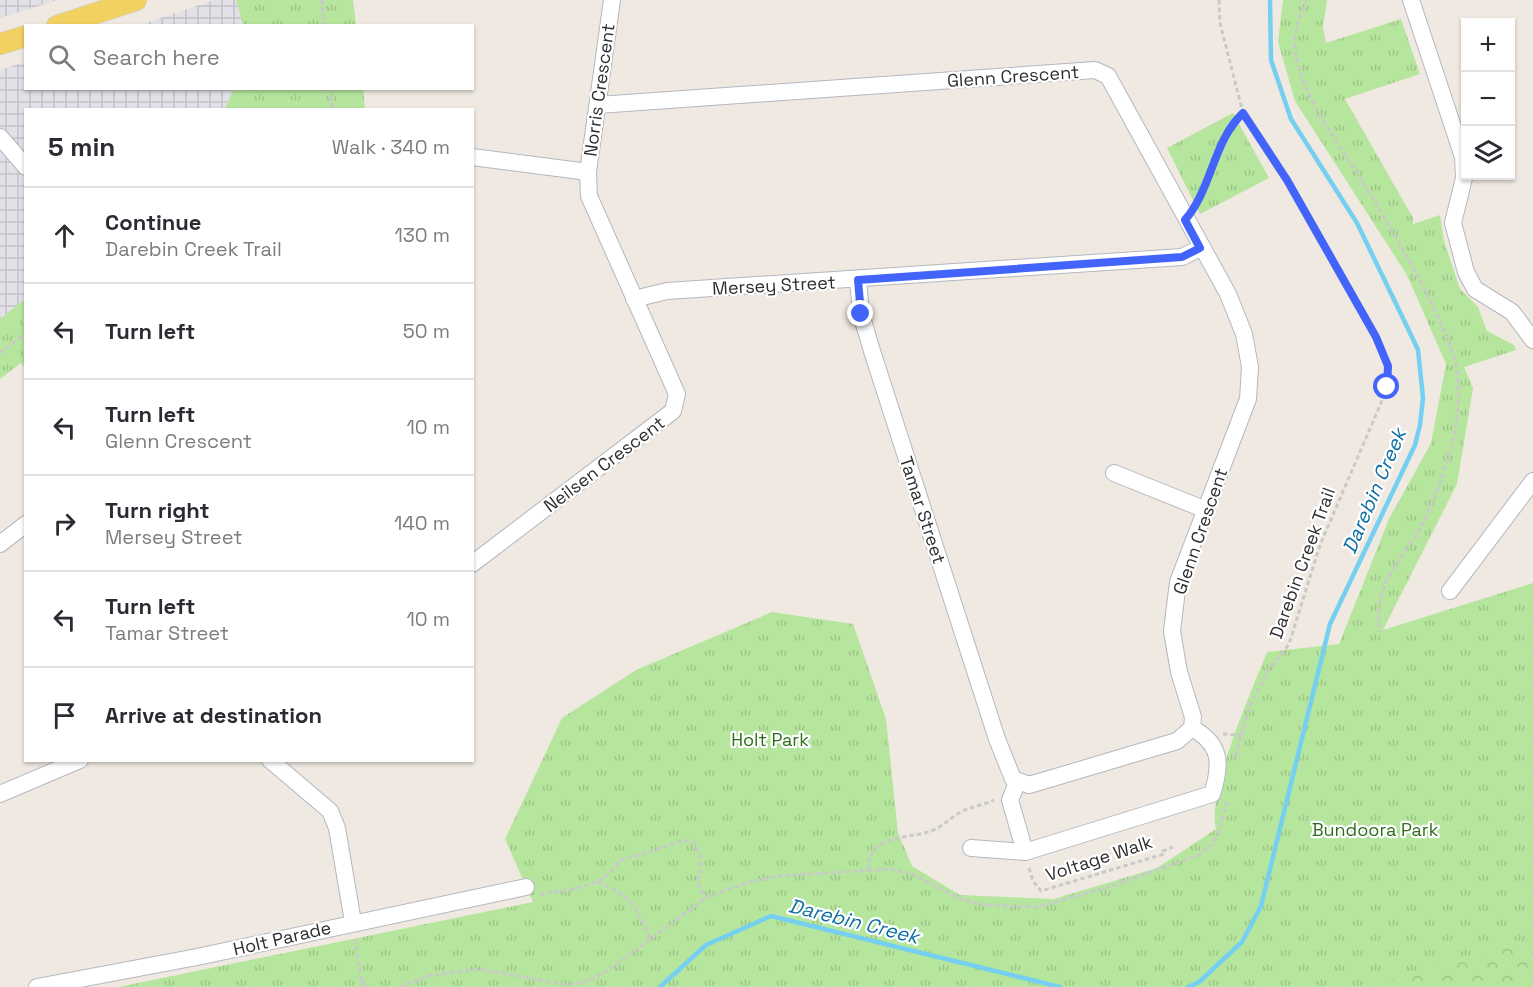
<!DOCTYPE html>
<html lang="en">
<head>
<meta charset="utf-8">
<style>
  :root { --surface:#fff; --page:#f7f7f7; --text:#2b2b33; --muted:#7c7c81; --line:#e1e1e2 }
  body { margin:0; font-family:"Space Grotesk",sans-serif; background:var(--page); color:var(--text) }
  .controls { position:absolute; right:18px; top:18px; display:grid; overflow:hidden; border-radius:0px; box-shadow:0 2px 4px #0004 }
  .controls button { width:54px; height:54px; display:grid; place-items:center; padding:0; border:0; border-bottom:2px solid var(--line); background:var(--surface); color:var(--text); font:30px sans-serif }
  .stop { position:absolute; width:18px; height:18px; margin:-14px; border:4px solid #4264fb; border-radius:50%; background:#fff }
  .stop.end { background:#4264fb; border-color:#fff; box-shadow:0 2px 6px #0008 }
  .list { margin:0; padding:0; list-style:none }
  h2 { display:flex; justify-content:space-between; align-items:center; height:78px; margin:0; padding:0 24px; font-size:26px }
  h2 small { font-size:20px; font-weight:400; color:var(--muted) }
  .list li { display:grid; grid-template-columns:39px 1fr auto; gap:18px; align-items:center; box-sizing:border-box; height:96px; padding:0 24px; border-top:2px solid var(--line) }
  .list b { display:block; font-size:22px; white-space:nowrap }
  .list p { margin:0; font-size:20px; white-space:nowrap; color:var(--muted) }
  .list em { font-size:20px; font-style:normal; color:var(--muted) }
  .icon { flex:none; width:33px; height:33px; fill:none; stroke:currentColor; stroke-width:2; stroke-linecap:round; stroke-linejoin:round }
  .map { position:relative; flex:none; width:1533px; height:987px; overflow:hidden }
  .search { position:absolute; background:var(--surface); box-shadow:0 2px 4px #0004; left:24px; top:24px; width:450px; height:66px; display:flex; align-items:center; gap:15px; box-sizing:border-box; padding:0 21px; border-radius:0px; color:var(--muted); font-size:22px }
  .panel { position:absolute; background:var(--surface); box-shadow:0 2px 4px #0004; left:24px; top:108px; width:450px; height:654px; border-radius:0px }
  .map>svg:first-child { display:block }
  .industrial { fill:url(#industrial-grid) }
  .grass { fill:url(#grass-tufts) }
  .forest { fill:url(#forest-crowns) }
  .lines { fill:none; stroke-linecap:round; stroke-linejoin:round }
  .stream { stroke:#75cff0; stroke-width:4.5 }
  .minor-casing { stroke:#b4b7c1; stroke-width:18 }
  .major-casing { stroke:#c9c9c9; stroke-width:22 }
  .path { stroke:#c9c9c9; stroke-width:3; stroke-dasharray:4.5 3; stroke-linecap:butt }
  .minor { stroke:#fff; stroke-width:16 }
  .major { stroke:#f2d163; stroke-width:21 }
  .route { stroke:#4264fb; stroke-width:8 }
  .labels { text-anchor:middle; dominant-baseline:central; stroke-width:4.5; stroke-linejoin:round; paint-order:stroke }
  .street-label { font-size:18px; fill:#2e2e2e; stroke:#fff }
  .park-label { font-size:18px; fill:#2c6e1b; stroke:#fff }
  .water-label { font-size:20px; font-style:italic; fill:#0d6fa3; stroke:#fff }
</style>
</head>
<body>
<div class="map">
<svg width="1533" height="987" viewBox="0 0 1533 987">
  <defs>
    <pattern id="industrial-grid" width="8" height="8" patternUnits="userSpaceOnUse" patternTransform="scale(1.5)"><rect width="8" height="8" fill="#e3e1e8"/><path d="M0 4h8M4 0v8" fill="none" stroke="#c3c1c7"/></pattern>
    <pattern id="grass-tufts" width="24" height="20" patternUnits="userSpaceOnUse" patternTransform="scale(1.5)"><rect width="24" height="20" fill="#b6e59e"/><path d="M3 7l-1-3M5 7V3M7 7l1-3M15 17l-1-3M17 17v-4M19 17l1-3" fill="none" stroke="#9dc588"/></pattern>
    <pattern id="forest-crowns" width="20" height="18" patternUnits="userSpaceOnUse" patternTransform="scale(1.5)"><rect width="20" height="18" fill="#b6e59e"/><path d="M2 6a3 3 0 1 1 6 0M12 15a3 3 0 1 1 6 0" fill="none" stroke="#9dc588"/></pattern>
  </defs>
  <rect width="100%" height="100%" fill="#efe9e1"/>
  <g class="industrial">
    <polygon points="0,0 58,0 0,18"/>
    <polygon points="214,0 236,0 243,25 137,26"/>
    <polygon points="25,62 26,88 233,89 225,109 26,110 25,299 0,319 0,70"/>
  </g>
  <g class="grass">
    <polygon points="236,0 353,0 356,25 243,25"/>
    <path d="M 1283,0 L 1327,0 L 1323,27 L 1326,43 L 1401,19 L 1420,74 L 1345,99 L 1413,218 L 1413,224 L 1440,215 L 1444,241 L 1460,289 L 1478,307 L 1487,331 L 1514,345 L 1516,350 L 1464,367 L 1473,388 L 1457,484 L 1383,630 L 1533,583 L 1533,987 L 119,987 L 533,902 L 505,839 L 562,718 L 636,670 L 772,612 L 853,624 L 886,719 L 898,833 L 912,866 L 960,895 L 1054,899 L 1157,868 L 1216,829 C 1207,790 1251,693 1267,652 L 1339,644 L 1389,519 L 1431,443 L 1446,364 L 1407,275 L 1295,101 L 1278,42 Z"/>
    <polygon points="233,89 363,89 365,109 225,109"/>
    <polygon points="1233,113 1269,178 1200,214 1167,148"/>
    <polygon points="25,299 25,368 21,363 0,379 0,319"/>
  </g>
  <polygon class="forest" points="1533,938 1533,987 1372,987 1377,985"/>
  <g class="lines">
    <g class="stream">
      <polyline points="660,987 706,945 771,916 1060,987"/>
      <polyline points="1188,987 1199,982 1242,942 1261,906 1330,624 1415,445 1420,425 1423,398 1418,350 1412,337 1357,223 1291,119 1271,60 1270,0"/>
    </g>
    <defs>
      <g id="minor">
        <polyline points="1411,0 1463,157 1464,178 1453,223 1466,272 1475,289 1512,312 1533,340"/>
        <polyline points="598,105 1095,70 1108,76 1228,294 1244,334 1250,367 1248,399 1178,582 1172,631 1179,672 1193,717 1192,728 1177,741 1029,785 1013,779 997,739 872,351 861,314 858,280"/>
        <polyline points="0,137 26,167"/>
        <polyline points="472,157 588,172 612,0"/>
        <polyline points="634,299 667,291 1182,257 1200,248"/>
        <polyline points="1114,473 1206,510"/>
        <polyline points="0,544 26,524"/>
        <polyline points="472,564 673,411 677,394 589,196 588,172"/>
        <polyline points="1450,591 1533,481"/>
        <polyline points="270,760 330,811 337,828 353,922"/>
        <polyline points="1017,783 1010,800 1025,852"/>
        <polyline points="0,794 80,760"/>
        <path d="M 971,848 L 1025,852 L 1212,794 C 1222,763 1221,744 1192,728"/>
        <polyline points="37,987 197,957 526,887"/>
      </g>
      <g id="major">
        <polyline points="57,26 136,0"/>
        <polyline points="0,44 26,36"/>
      </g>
    </defs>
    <use href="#minor" class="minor-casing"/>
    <use href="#major" class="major-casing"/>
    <g class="path">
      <polyline points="322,0 324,26"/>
      <path d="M 1219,0 L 1220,23 L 1243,113 L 1287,180 L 1376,337 C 1386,358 1391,373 1384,396 L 1320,545 L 1289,644 L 1268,671 L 1250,706 L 1234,760"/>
      <path d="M 1306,0 C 1301,15 1293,32 1295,48 C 1300,94 1334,136 1357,173 C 1390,226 1433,297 1453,354 C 1470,406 1446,473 1424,521 C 1413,544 1393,563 1384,587 C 1378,601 1379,617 1379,632"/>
      <polyline points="330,88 332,110"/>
      <polyline points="1198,204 1228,133 1243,113"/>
      <polyline points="0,353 26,333"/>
      <polyline points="1223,734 1241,735"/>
      <polyline points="1029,868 1033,881 1041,891 1164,854 1163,851 1173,847"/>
      <path d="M 868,870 C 869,833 905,840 931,831 C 943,827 952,816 963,811 C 973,806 984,805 994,800"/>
      <path d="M 598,882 C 632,897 636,905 650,939"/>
      <path d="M 540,894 C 569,890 603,888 619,861 L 685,840 L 694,843 C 696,848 701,856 701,862 C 702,880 690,879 707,897"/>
      <polyline points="355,939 362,987"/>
      <polyline points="361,981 369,987"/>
      <polyline points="400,987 428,976 478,969 568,985 589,981 613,967 707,897 746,883 778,876 890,869 912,874 961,899 983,905 1037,907 1109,887 1199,855 1212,844 1218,834 1227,802"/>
    </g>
    <use href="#minor" class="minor"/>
    <use href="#major" class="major"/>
  </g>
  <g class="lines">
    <path class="route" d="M 861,314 L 858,280 L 1182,257 L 1200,248 L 1185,220 C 1212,189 1213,141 1243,113 L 1287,180 L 1376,337 L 1388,366 L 1387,387"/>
  </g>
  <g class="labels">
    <g class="street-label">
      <text transform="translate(1013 76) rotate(-4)">Glenn Crescent</text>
      <text transform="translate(599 90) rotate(-82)">Norris Crescent</text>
      <text transform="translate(774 285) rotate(-3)">Mersey Street</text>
      <text transform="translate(604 464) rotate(-37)">Neilsen Crescent</text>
      <text transform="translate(923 510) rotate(72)">Tamar Street</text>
      <text transform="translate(1200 531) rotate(-71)">Glenn Crescent</text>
      <text transform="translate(1302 563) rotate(-70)">Darebin Creek Trail</text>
      <text transform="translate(1099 858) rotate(-18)">Voltage Walk</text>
      <text transform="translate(282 938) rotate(-13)">Holt Parade</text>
    </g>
    <g class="park-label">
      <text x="770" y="739">Holt Park</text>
      <text x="1375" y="829">Bundoora Park</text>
    </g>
    <g class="water-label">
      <text transform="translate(1374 491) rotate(-67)">Darebin Creek</text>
      <text transform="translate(854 921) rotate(14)">Darebin Creek</text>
    </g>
  </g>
</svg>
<div class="controls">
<button>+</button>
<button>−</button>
<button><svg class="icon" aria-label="layers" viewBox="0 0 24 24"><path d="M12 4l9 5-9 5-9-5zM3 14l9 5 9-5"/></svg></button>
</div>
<div class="stop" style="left:1387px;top:387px"></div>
<div class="stop end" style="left:861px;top:314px"></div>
<div class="search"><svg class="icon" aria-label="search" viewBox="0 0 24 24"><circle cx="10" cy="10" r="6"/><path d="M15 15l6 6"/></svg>Search here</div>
<section class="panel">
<h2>5 min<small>Walk · 340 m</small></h2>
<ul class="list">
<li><svg class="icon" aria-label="ahead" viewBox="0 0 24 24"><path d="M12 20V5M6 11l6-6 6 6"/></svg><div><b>Continue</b><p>Darebin Creek Trail</p></div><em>130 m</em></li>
<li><svg class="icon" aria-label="left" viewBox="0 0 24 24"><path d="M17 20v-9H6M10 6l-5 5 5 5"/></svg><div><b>Turn left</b></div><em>50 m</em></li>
<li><svg class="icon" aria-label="left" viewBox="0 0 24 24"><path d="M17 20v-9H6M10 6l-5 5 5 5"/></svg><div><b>Turn left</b><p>Glenn Crescent</p></div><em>10 m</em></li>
<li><svg class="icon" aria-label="right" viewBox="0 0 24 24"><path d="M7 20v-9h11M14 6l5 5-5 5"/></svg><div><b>Turn right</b><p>Mersey Street</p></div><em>140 m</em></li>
<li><svg class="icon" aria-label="left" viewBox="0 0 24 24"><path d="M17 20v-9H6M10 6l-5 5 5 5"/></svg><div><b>Turn left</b><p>Tamar Street</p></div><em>10 m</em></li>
<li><svg class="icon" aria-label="arrive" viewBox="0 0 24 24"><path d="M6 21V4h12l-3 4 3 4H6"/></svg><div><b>Arrive at destination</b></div></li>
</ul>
</section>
</div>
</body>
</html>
